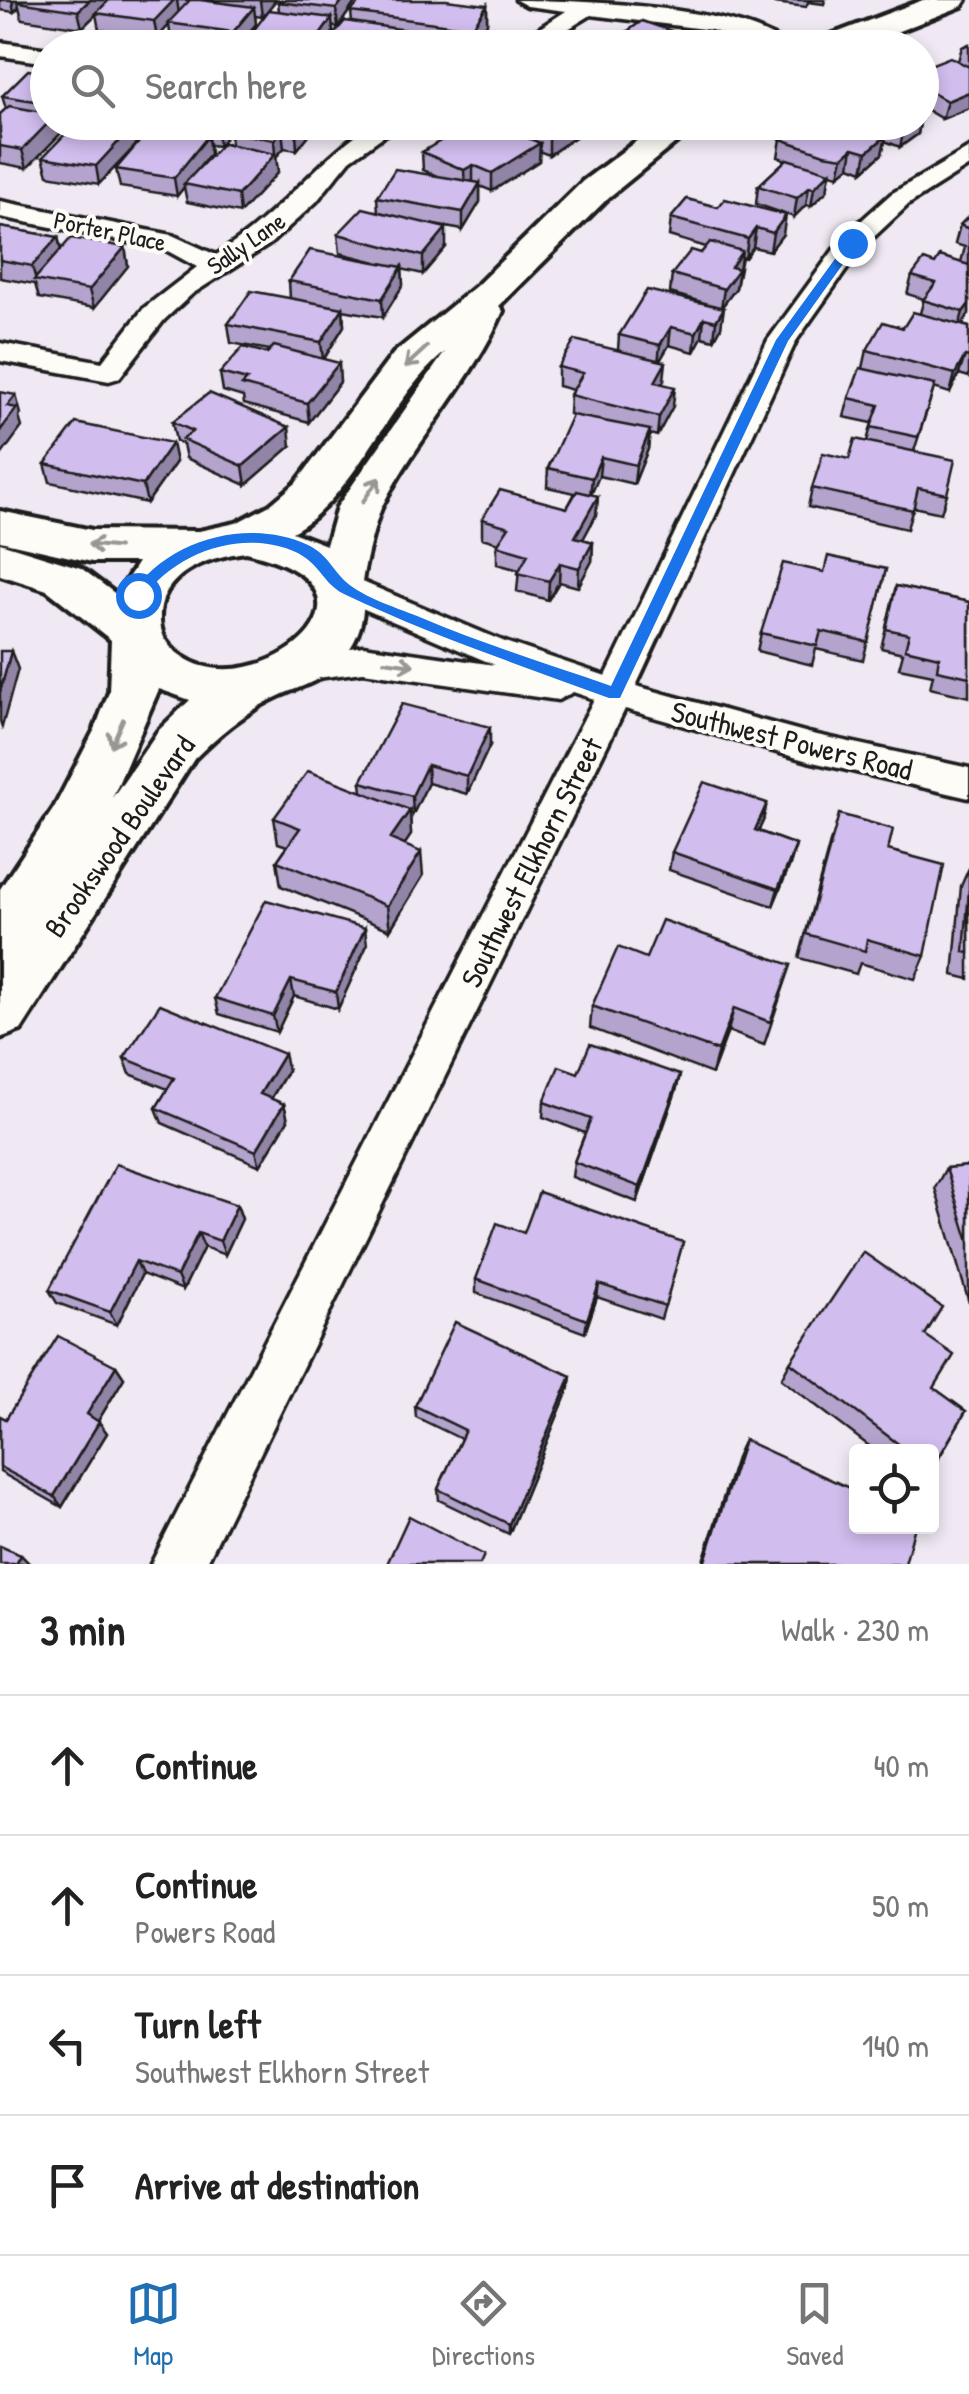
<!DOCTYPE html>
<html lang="en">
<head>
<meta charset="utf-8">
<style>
  :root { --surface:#fff; --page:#f2f2f2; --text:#222; --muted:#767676; --line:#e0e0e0; --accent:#1f6fb2 }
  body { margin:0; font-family:"Patrick Hand",sans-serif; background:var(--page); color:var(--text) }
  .controls { position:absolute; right:30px; bottom:30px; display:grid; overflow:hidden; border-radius:10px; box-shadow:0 5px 15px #0003 }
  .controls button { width:90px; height:90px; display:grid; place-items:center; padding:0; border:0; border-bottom:2px solid var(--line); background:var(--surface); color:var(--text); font:50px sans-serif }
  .stop { position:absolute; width:30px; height:30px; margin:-22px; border:8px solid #1a73e8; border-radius:50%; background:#fff }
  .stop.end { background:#1a73e8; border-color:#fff; box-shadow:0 2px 10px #0008 }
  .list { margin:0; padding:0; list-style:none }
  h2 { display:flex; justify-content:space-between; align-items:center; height:130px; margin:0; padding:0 40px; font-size:42px }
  h2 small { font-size:32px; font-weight:400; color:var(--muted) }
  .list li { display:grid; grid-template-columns:65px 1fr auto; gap:30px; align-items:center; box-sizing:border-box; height:140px; padding:0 40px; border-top:2px solid var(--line) }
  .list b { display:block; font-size:38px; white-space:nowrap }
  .list p { margin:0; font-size:32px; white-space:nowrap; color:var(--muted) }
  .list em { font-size:32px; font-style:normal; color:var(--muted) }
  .icon { flex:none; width:55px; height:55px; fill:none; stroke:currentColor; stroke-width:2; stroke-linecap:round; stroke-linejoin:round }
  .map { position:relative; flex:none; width:969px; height:1564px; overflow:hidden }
  .search { position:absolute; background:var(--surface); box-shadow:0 5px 15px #0003; left:30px; right:30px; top:30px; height:110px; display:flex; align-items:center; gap:25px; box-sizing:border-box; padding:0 35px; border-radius:55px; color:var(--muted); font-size:38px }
  .sheet { height:690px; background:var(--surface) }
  nav { display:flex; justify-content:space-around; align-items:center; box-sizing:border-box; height:140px; border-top:2px solid var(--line); background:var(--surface); font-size:28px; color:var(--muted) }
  nav a { display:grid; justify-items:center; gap:5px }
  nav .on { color:var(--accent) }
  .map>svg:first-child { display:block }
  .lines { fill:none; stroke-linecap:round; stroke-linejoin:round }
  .street-casing { stroke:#1c1c1c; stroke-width:7 }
  .secondary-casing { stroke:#1c1c1c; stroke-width:8 }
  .street { fill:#fdfcf7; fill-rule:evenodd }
  .secondary { fill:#fdfcf7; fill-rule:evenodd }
  .wall { fill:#b4a3cd; stroke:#1c1c1c; stroke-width:2.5 }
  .shaded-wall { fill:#9284a7; stroke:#1c1c1c; stroke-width:2.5 }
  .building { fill:#d1bdee; stroke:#1c1c1c; stroke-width:2.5 }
  .oneway { stroke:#989794 }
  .route { fill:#1a73e8 }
  .labels { text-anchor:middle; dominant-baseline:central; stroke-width:8; stroke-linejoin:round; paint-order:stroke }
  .far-street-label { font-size:25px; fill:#1c1c1c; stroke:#fdfcf7 }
  .street-label { font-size:30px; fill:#1c1c1c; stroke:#fdfcf7 }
</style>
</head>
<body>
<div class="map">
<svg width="969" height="1564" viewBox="0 0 969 1564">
  <rect width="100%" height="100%" fill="#f0e9f4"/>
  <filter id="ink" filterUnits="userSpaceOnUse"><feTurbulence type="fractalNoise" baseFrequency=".01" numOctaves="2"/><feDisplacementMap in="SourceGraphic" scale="20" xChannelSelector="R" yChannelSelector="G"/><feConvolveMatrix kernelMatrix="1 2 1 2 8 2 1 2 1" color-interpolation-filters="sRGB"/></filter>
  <g filter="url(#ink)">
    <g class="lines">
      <defs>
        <g id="street">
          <path d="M 516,0 C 577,0 746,6 789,48 L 756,48 L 712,30 L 591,15 L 537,48 L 509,48 L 566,11 L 527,6 Z"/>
          <polygon points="0,42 48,49 48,63 0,56"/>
          <path d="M 374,122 L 403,122 L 350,160 L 316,202 L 270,244 L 192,294 L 164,320 L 119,378 L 109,381 L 0,361 L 0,343 L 102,362 L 144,308 L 197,267 L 164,249 L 0,217 L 0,201 L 172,235 L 216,255 C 280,215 314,162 374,122 Z"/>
          <polygon points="969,148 969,166 909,204 861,249 796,341 636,686 808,733 969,768 969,798 808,761 625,709 206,1564 151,1564 594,699 573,692 558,700 363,672 302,680 290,676 284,667 290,658 363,646 495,665 329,594 324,586 329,578 353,578 505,642 606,676 768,340 843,237 891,194"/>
        </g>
        <g id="secondary">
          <polygon points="923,0 966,0 962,6 856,48 811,48 815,41"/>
          <path d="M 662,122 L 701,122 L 609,197 L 499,306 L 503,311 C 472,382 417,438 382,506 C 376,518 361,576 362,587 C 367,617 358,646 333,668 C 317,683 298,687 279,696 C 246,711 220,733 194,759 L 21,1030 L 0,1038 L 0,889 L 54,808 L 95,729 L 109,692 L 111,640 L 47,590 L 0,575 L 0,543 L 81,568 L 117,595 L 138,562 L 92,562 L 0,541 L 0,511 L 92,530 L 199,531 L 236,523 L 270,505 L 296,483 L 394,353 L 476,286 L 583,181 ZM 445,352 L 337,507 L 326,545 L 292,532 C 354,499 388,399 445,352 ZM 246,552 C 411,590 256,707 183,657 C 169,648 161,638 160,621 C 158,573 208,557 246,552 ZM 159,689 L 190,700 L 158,731 L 112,798 Z"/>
        </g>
      </defs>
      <use href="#street" class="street-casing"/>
      <use href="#secondary" class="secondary-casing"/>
      <use href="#street" class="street"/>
      <use href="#secondary" class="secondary"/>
    </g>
    <g class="wall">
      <polygon points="0,0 106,0 106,2 109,0 276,0 262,17 255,16 256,24 236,48 224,48 171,40 169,25 157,38 99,30 96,14 82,28 22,19 19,7 14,12 0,10"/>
      <polygon points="750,0 825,0 824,4 808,2 806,7"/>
      <polygon points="278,2 354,4 338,27 333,26 333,35 352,22 351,12 487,5 487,23 472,46 440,41 441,48 326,48 325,46 324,48 251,48 250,35 279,11"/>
      <polygon points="619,37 698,40 697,48 599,48 619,44"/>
      <polygon points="969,44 969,108 942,119 925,109 923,117 922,119 922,68 958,61 962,47"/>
      <polygon points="48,73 48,122 62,132 27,168 0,163 0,114 6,109 2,96"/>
      <polygon points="65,122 139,122 133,130 136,145 99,184 48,175 43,157 76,124"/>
      <polygon points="143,122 232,122 232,128 219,146 209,145 210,154 200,167 231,145 230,132 319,122 297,150 284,148 276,157 278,172 240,213 187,202 184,187 177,196 120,187 116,169 145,135"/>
      <polygon points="483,122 582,122 581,133 549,155 539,151 539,161 492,191 480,186 480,202 463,230 429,224 446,247 423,274 402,269 403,285 383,317 343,310 344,326 324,359 340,382 309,422 244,404 243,397 223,391 220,373 267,353 270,350 231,343 228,324 290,298 289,281 376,262 340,253 338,234 378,212 377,197 437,176 423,170 422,152 483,125"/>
      <polygon points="801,122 920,122 918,134 900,147 885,141 882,154 863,171 850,166 839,175 830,173 827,191 811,206 806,205 794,217 756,204 758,186 786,160 778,157 781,139"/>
      <polygon points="687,199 783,234 770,251 753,247 745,258 742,257 736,288 721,308 721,327 714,340 702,337 694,352 669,345 660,360 664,380 662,384 673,406 657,436 650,434 648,449 634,484 599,476 591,495 598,496 596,515 583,539 593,542 592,561 578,587 559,582 548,600 517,591 519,570 497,564 497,545 499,543 482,538 482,519 567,508 575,493 547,487 548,468 573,415 569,414 570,395 573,390 558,386 558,367 618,350 619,335 719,307 670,293 672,274 701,253 706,247 669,236 671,218"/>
      <polygon points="969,216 969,314 962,325 969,327 969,377 959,374 950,393 934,388 914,451 947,494 941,513 913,507 907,529 808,507 812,488 849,459 867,441 872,423 844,417 849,398 863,368 867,350 903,328 920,313 924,299 907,294 912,276 935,264 961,262 965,247 955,244 960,225"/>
      <polygon points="0,227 58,237 61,249 125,247 128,266 94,308 39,298 35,284 0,278"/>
      <polygon points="172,422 291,446 246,485 186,458 183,444 176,441"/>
      <polygon points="176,462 147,503 50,482 45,464"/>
      <polygon points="886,569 863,660 816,649 812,665 757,651 761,633 824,572"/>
      <polygon points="896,586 969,602 969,697 930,688 933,675 899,668 903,653 881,648"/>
      <polygon points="490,745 467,794 428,783 413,814 410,813 411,835 404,845 423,876 390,930 281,886 277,861 287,846 278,843 274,818 362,792 361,782"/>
      <polygon points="763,821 758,831 796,845 791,862 773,906 669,870 672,852"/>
      <polygon points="831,839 888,850 925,956 915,979 860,963 856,974 799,958"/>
      <polygon points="969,868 969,979 953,975 961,886"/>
      <polygon points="367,945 338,1009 294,996 277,1032 219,1014 215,998"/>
      <polygon points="646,958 791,965 764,1045 728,1031 712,1074 590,1028 592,1006"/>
      <polygon points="124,1058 288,1070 271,1099 284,1104 288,1120 260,1166 162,1123 156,1108 168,1089 130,1074"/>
      <polygon points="578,1073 680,1075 676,1091 637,1202 572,1177 574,1162 585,1133 543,1117 544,1102"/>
      <polygon points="969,1166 969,1303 935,1188 946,1168"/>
      <polygon points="237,1205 242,1219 225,1255 204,1247 183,1290 142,1274 117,1325 57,1303 49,1290"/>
      <polygon points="524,1233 683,1242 661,1319 597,1297 585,1333 476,1293 476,1279"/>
      <polygon points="925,1335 934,1388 966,1411 932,1470 932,1452 877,1452 781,1379 790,1362"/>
      <polygon points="116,1366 124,1378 98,1421 107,1433 62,1507 0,1472 0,1416 6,1419"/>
      <polygon points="571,1376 569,1388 509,1534 439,1500 438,1489 461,1439 416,1417 415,1406"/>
      <polygon points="744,1440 905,1564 702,1564 737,1455"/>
    </g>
    <g class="shaded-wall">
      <polygon points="12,0 28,0 18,2 19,7 14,12"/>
      <polygon points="90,0 106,0 107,4 82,28 78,11"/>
      <polygon points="174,0 177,0 179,14 168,23 169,25 157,38 154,21"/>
      <polygon points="260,0 276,0 262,17"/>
      <polygon points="343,0 354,0 354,4 338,27 336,9"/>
      <polygon points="487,5 487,23 472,46 472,28"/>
      <polygon points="254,7 256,24 235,48 233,32"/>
      <polygon points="332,18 333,35 324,48 319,48 318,38"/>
      <polygon points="300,35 301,48 296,48 295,41"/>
      <polygon points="440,35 441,48 431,48"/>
      <polygon points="969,92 969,108 942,119 947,101"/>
      <polygon points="928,99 923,117 922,118 922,104"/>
      <polygon points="49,122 60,122 62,132 27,168 22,150"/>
      <polygon points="129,122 139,122 133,130 136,145 99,184 96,166 130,129"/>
      <polygon points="221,122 232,122 232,128 219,146 216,128"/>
      <polygon points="303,122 319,122 297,150 296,132"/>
      <polygon points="572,122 582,122 581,133 549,155 549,137"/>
      <polygon points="907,122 920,122 918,134 900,147 904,129"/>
      <polygon points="282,130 284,148 276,157 278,172 240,213 238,195 275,154 274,140"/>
      <polygon points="208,136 210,154 186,184 184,184 184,187 177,196 174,178"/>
      <polygon points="886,136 882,154 863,171 867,152"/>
      <polygon points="540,143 539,161 492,191 492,173"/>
      <polygon points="853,148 850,166 839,175 843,157"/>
      <polygon points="473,165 473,183 465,188 464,170"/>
      <polygon points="830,172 827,191 811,206 814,188"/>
      <polygon points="480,183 480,202 463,230 463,212"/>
      <polygon points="809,187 806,205 794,217 797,198"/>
      <polygon points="786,215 783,234 770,251 773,233"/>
      <polygon points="446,228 446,247 423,274 423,256"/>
      <polygon points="756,228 753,247 745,258 748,239"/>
      <polygon points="58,237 62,256 36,280 32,266"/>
      <polygon points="125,247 128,266 94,308 89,290"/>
      <polygon points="742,251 736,288 721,308 724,289 731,267"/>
      <polygon points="402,267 403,285 383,317 382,299"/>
      <polygon points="969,304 969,314 958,331 963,312"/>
      <polygon points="343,308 344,326 323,360 321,342"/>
      <polygon points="724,308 721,327 714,340 716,321"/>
      <polygon points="704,318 702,337 694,352 696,333"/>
      <polygon points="671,327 669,345 658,364 660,345"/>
      <polygon points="965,356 959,374 950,393 955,374"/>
      <polygon points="666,362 664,380 653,401 655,382"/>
      <polygon points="339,363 340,382 309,422 307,403"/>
      <polygon points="675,387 673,406 657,436 659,417"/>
      <polygon points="16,395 21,414 19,417 22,427 0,457 0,431 7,406"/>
      <polygon points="289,427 291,446 246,485 243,466"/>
      <polygon points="650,430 648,449 634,484 636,465"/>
      <polygon points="172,443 176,462 147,503 143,485"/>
      <polygon points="601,457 599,476 590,496 592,478"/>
      <polygon points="598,496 596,515 574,556 575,537"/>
      <polygon points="593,542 592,561 578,587 579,568"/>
      <polygon points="560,563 559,582 548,600 549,581"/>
      <polygon points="11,651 18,669 2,727 0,721 0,692"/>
      <polygon points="490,727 490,745 467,794 467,776"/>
      <polygon points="427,765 428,783 413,814 412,796"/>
      <polygon points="767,803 763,821 751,848 755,830"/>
      <polygon points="410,810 411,835 392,864 390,839"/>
      <polygon points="796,845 791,862 773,906 778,889"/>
      <polygon points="421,852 423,876 390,930 387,906"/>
      <polygon points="365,928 367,945 338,1009 336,992"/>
      <polygon points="291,980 294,996 277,1032 273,1016"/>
      <polygon points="734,1008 728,1031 712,1074 718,1051"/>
      <polygon points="284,1054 288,1070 264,1110 260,1094"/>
      <polygon points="680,1075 676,1091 637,1202 640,1187"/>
      <polygon points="284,1104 288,1120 260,1166 256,1151"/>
      <polygon points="237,1205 242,1219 225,1255 220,1241"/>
      <polygon points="198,1233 204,1247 183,1290 177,1276"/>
      <polygon points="136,1261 142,1274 117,1325 110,1312"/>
      <polygon points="599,1284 597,1297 585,1333 587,1320"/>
      <polygon points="116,1366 124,1378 95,1426 87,1414"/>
      <polygon points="571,1376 569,1388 509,1534 509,1524"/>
      <polygon points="99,1422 107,1433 62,1507 54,1496"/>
      <polygon points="21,1555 30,1564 16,1564"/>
    </g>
    <g class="building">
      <polygon points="20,0 90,0 78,11 18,2"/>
      <polygon points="109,0 174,0 154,21 96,13"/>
      <polygon points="190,0 200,0 254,7 233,32 168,23"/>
      <polygon points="279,0 343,0 336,9 278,2"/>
      <polygon points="361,0 446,0 487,5 472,28 351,12"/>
      <polygon points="269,10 332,18 318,38 300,35 295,41 250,35"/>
      <polygon points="345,21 440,35 431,48 345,48 325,44"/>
      <polygon points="642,21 698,40 686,48 599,48 609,41 624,46 631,41 619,37"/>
      <polygon points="950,57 969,67 969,92 947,101 922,87 922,68"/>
      <polygon points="28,70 48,73 48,103 2,96"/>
      <polygon points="9,106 48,113 48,122 49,122 22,150 0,146 0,114"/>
      <polygon points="77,122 107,122 132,127 96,166 43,157"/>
      <polygon points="175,122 221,122 216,128"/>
      <polygon points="238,122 303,122 296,132 282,130 274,140 230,132"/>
      <polygon points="472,122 486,127 492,123 540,143 492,173 473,165 464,170 422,152"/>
      <polygon points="513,122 572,122 549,137"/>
      <polygon points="801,122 845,122 886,136 867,152 853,148 843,157 824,154 781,139"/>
      <polygon points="887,122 913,122 904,129"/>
      <polygon points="152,127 208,136 174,178 116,169"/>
      <polygon points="223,143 275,154 238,195 184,184"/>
      <polygon points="787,159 830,172 814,188 809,187 797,198 758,186"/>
      <polygon points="395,169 480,183 463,212 377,197"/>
      <polygon points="687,199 718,207 725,199 786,215 773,233 756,228 748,239 671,218"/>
      <polygon points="363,208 446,228 423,256 338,234"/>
      <polygon points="969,216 969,229 960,225"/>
      <polygon points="0,227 58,237 32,266 0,260"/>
      <polygon points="71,238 125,247 89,290 34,280"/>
      <polygon points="710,242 742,251 731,267 739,269 724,289 672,274 691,250 701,253"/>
      <polygon points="310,250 402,267 382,299 289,281"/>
      <polygon points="940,256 969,265 969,304 963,312 923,300 936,283 912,276 924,260 935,264"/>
      <polygon points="647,290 724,308 716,321 704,318 696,333 671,327 660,345 619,335"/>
      <polygon points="251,291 343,308 321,342 228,324"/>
      <polygon points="913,312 969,327 969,357 965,356 955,374 867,350 883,322 903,328"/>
      <polygon points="575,340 666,362 655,382 675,387 659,417 570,395 583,373 558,367"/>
      <polygon points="274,346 339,363 307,403 242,385 247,380 220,373 243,347 267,353"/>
      <polygon points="860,368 935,385 918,437 871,427 879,405 849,398"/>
      <polygon points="0,392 16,395 7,406 17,408 0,431"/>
      <polygon points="209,393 289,427 243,466 182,439 193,431 172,422"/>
      <polygon points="572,415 650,430 636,465 601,457 592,478 548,468"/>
      <polygon points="76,423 172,443 143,485 45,464"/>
      <polygon points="855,439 955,460 947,494 918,488 913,510 812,488 823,453 849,459"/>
      <polygon points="500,490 567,508 577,491 598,496 575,537 593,542 579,568 560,563 549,581 518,573 528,554 497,545 509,527 482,519"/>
      <polygon points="828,556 886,569 868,642 821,631 817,646 761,633 783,563 824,572"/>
      <polygon points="896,586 969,602 969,677 937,670 939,657 905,649 909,634 886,629"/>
      <polygon points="0,651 11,651 0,692"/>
      <polygon points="402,704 490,727 467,776 427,765 412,796 361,782"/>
      <polygon points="308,771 410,810 390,839 421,852 387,906 277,861 300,828 274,818"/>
      <polygon points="704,782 767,803 755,830 796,845 778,889 672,852"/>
      <polygon points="839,814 893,829 888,850 944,865 925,956 867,939 865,951 806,934"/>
      <polygon points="969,890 969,953 964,952"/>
      <polygon points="266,900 365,928 336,992 291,980 273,1016 215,998"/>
      <polygon points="662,920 791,965 770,1022 734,1008 718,1051 592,1006 618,947 646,958"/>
      <polygon points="160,1004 284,1054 260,1094 284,1104 256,1151 156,1108 174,1078 124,1058"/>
      <polygon points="590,1044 680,1075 640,1187 574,1162 591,1119 544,1102 559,1066 578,1073"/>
      <polygon points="116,1164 237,1205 220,1241 198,1233 177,1276 136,1261 110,1312 49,1290"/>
      <polygon points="969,1166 969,1242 946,1168"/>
      <polygon points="539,1192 683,1242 665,1306 599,1284 587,1320 476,1279 497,1223 524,1233"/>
      <polygon points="863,1252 942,1307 925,1335 954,1355 934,1388 966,1411 932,1469 932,1452 909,1452 790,1362"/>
      <polygon points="455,1322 571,1376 509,1524 438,1489 465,1430 415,1406"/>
      <polygon points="58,1336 116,1366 87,1414 99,1422 54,1496 0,1467 0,1416 6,1419"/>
      <polygon points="744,1440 856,1491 856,1526 915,1526 905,1564 704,1564"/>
      <polygon points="409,1516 484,1555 480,1564 387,1564"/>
      <polygon points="0,1546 21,1555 16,1564 0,1564"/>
    </g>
    <defs><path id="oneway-shaft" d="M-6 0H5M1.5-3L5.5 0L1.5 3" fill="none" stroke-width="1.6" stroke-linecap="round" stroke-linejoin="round" transform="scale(2.5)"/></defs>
    <g class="oneway">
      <use href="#oneway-shaft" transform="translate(416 357) rotate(137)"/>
      <use href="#oneway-shaft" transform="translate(371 490) rotate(-55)"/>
      <use href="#oneway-shaft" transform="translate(103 546) rotate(-174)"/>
      <use href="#oneway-shaft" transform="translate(399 663) rotate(8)"/>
      <use href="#oneway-shaft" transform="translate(117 733) rotate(114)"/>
    </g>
  </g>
  <path class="route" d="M 848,241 L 858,243 L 788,341 L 620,698 L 609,698 C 520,665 430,635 344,594 C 318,581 321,556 278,546 C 228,534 172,557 143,598 L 131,595 C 166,540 248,517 308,545 C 327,554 332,569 346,582 C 364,598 400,609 422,618 C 483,644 548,664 611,686 L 776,340 Z"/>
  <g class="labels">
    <g class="far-street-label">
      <text transform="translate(110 231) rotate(12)">Porter Place</text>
      <text transform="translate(246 243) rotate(-35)">Sally Lane</text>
    </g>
    <g class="street-label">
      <text transform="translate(792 740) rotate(14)">Southwest Powers Road</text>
      <text transform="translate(119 836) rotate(-55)">Brookswood Boulevard</text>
      <text transform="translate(531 862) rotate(-63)">Southwest Elkhorn Street</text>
    </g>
  </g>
</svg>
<div class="controls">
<button><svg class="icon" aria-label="locate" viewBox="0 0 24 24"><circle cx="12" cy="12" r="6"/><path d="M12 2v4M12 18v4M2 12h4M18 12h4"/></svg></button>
</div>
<div class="stop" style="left:138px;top:595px"></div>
<div class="stop end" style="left:852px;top:243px"></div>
<div class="search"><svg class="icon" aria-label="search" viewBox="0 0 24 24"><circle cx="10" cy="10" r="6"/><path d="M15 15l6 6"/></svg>Search here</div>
</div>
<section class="sheet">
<h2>3 min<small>Walk · 230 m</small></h2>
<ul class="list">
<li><svg class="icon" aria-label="ahead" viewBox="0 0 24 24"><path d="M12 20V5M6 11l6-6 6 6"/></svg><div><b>Continue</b></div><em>40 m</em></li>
<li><svg class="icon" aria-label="ahead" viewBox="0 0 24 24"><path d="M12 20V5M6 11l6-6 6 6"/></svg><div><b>Continue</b><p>Powers Road</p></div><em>50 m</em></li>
<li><svg class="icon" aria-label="left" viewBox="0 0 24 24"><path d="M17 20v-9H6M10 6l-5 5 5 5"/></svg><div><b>Turn left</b><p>Southwest Elkhorn Street</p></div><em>140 m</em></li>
<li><svg class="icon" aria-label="arrive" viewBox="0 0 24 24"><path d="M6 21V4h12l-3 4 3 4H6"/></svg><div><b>Arrive at destination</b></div></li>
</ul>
</section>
<nav>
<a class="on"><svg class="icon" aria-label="map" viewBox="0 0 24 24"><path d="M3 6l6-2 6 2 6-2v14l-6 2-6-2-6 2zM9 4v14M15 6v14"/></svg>Map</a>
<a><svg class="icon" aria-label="directions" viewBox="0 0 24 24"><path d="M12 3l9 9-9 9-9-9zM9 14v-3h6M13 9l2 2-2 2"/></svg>Directions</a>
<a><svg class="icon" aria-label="saved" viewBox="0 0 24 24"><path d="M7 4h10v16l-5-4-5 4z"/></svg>Saved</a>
</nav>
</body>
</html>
